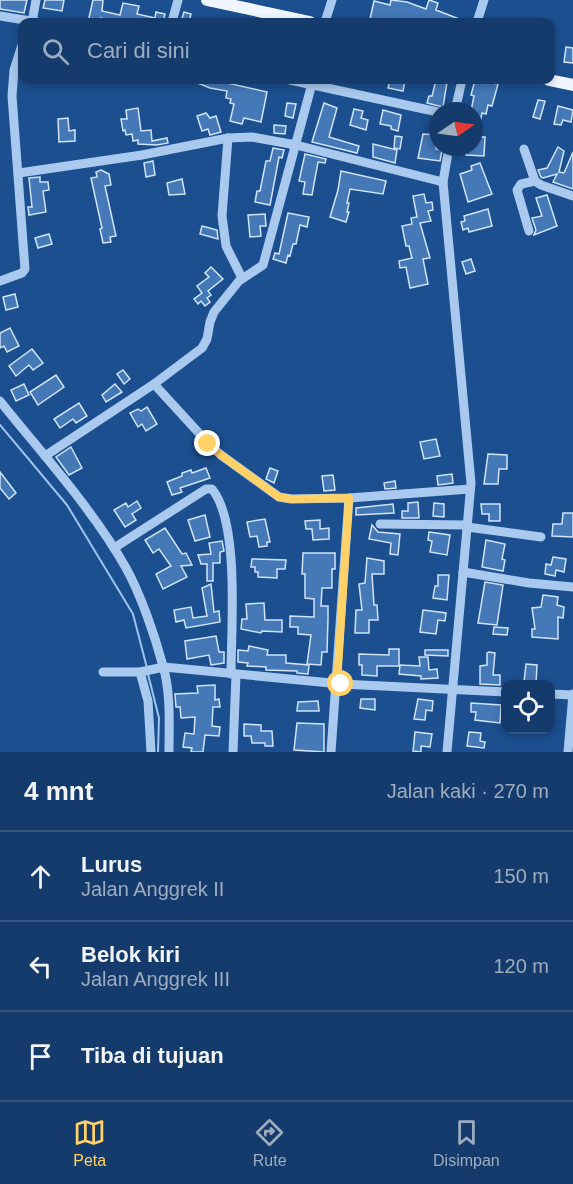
<!DOCTYPE html>
<html lang="id">
<head>
<meta charset="utf-8">
<style>
  :root { --surface:#143b6b; --page:#1d4271; --text:#f1f3f6; --muted:#9dadc1; --line:#33557e; --accent:#ffd166 }
  body { margin:0; font-family:Helvetica,sans-serif; background:var(--page); color:var(--text) }
  .controls { position:absolute; right:18px; bottom:18px; display:grid; overflow:hidden; border-radius:12px; box-shadow:0 3px 9px #0003 }
  .controls button { width:54px; height:54px; display:grid; place-items:center; padding:0; border:0; border-bottom:2px solid var(--line); background:var(--surface); color:var(--text); font:30px sans-serif }
  .compass { position:absolute; left:429px; top:102px; width:54px; height:54px; border-radius:50%; background:var(--surface); box-shadow:0 3px 9px #0003; rotate:77deg }
  .stop { position:absolute; width:18px; height:18px; margin:-14px; border:4px solid #ffd166; border-radius:50%; background:#fff }
  .stop.end { background:#ffd166; border-color:#fff; box-shadow:0 2px 6px #0008 }
  .list { margin:0; padding:0; list-style:none }
  h2 { display:flex; justify-content:space-between; align-items:center; height:78px; margin:0; padding:0 24px; font-size:26px }
  h2 small { font-size:20px; font-weight:400; color:var(--muted) }
  .list li { display:grid; grid-template-columns:39px 1fr auto; gap:18px; align-items:center; box-sizing:border-box; height:90px; padding:0 24px; border-top:2px solid var(--line) }
  .list b { display:block; font-size:22px; white-space:nowrap }
  .list p { margin:0; font-size:20px; white-space:nowrap; color:var(--muted) }
  .list em { font-size:20px; font-style:normal; color:var(--muted) }
  .icon { flex:none; width:33px; height:33px; fill:none; stroke:currentColor; stroke-width:2; stroke-linecap:round; stroke-linejoin:round }
  .map { position:relative; flex:none; width:573px; height:752px; overflow:hidden }
  .search { position:absolute; background:var(--surface); box-shadow:0 3px 9px #0003; left:18px; right:18px; top:18px; height:66px; display:flex; align-items:center; gap:15px; box-sizing:border-box; padding:0 21px; border-radius:12px; color:var(--muted); font-size:22px }
  .sheet { height:348px; background:var(--surface) }
  nav { display:flex; justify-content:space-around; align-items:center; box-sizing:border-box; height:84px; border-top:2px solid var(--line); background:var(--surface); font-size:16px; color:var(--muted) }
  nav a { display:grid; justify-items:center; gap:3px }
  nav .on { color:var(--accent) }
  .map>svg:first-child { display:block }
  .lines { fill:none; stroke-linecap:round; stroke-linejoin:round }
  .stream { stroke:#9cc4f0; stroke-width:2 }
  .building { fill:#4478b7; stroke:#cfe3fa; stroke-width:1.5 }
  .minor { stroke:#a9c9ee; stroke-width:9 }
  .major { stroke:#f0f6ff; stroke-width:12 }
  .route { stroke:#ffd166; stroke-width:8 }
</style>
</head>
<body>
<div class="map">
<svg width="573" height="752" viewBox="0 0 573 752">
  <rect width="100%" height="100%" fill="#1b4f8f"/>
  <g class="lines">
    <g class="stream">
      <polyline points="0,425 67,505 133,614 147,668"/>
      <polyline points="148,674 159,718 158,752"/>
    </g>
  </g>
  <g class="building">
    <polygon points="0,0 27,0 24,13 0,9"/>
    <polygon points="45,0 64,0 62,11 43,8"/>
    <polygon points="93,0 103,0 102,11 120,15 123,3 139,6 137,14 155,18 156,12 165,14 163,22 126,22 100,18 99,22 88,22"/>
    <polygon points="391,0 407,2 426,9 429,0 438,3 436,10 467,22 387,22 370,19 374,1 390,5"/>
    <polygon points="184,12 191,14 189,22 181,22"/>
    <polygon points="566,47 573,48 573,63 564,62"/>
    <polygon points="190,80 228,80 227,83 267,92 261,122 244,118 242,124 230,121 234,104 230,103 231,99 226,98 227,91 210,88"/>
    <polygon points="390,80 405,80 403,91 388,88"/>
    <polygon points="436,80 447,82 443,107 427,103 429,96 432,96"/>
    <polygon points="475,80 498,84 492,106 488,105 486,114 482,113 477,137 485,137 484,156 466,155 467,147 474,147 474,137 476,137 474,136 474,111 471,111 474,96 471,95"/>
    <polygon points="538,100 545,101 540,119 533,117"/>
    <polygon points="287,103 296,104 293,118 285,116"/>
    <polygon points="324,103 337,108 329,137 359,146 357,153 312,142"/>
    <polygon points="558,106 573,110 571,122 563,120 561,125 554,124"/>
    <polygon points="138,108 141,131 151,130 152,141 167,138 168,143 157,145 138,144 138,140 133,141 132,134 126,135 125,130 123,131 121,119 127,119 126,110"/>
    <polygon points="354,109 363,111 361,118 368,120 366,130 350,125"/>
    <polygon points="383,110 401,115 398,131 391,129 391,126 380,124"/>
    <polygon points="206,113 210,118 216,116 221,132 210,135 208,129 202,131 197,116"/>
    <polygon points="68,118 69,131 75,130 75,141 59,142 58,119"/>
    <polygon points="274,125 286,126 285,134 274,133"/>
    <polygon points="423,134 438,135 436,149 442,150 440,161 418,158"/>
    <polygon points="395,136 402,137 400,149 394,148"/>
    <polygon points="373,144 397,150 395,163 373,157"/>
    <polygon points="558,147 564,151 559,172 564,173 573,152 573,189 553,182 557,174 543,178 541,177 538,170 547,168"/>
    <polygon points="273,148 284,150 282,158 279,157 270,205 255,202 257,191 260,191 266,161 270,161"/>
    <polygon points="305,154 326,159 325,163 318,162 312,195 303,194 305,182 299,181"/>
    <polygon points="153,161 155,175 146,177 144,163"/>
    <polygon points="480,163 492,194 468,202 460,174 472,170 471,166"/>
    <polygon points="101,170 109,174 111,185 105,186 116,236 110,237 111,242 103,243 100,229 102,228 91,178 97,177 96,172"/>
    <polygon points="341,171 386,181 383,194 350,189 347,203 349,203 347,212 349,212 346,222 330,217 338,190"/>
    <polygon points="40,177 40,182 48,182 49,190 43,191 46,212 29,215 28,207 32,207 29,178"/>
    <polygon points="182,179 185,194 169,195 167,183"/>
    <polygon points="424,194 426,203 432,202 433,210 428,211 431,221 420,223 430,258 423,259 428,284 410,288 406,267 400,268 399,261 412,258 409,246 406,246 402,226 412,224 411,218 417,217 413,196"/>
    <polygon points="547,195 557,226 534,235 536,230 532,218 542,216 536,198"/>
    <polygon points="488,209 492,226 469,232 468,228 463,230 461,222 465,221 464,216"/>
    <polygon points="288,213 309,217 307,227 300,225 296,244 293,244 290,256 288,255 286,263 273,259 275,253 279,254"/>
    <polygon points="265,214 266,226 260,226 261,236 250,237 248,215"/>
    <polygon points="202,226 217,230 218,239 200,234"/>
    <polygon points="49,234 52,244 38,248 35,238"/>
    <polygon points="471,259 475,271 466,274 462,262"/>
    <polygon points="211,267 223,279 208,291 211,295 207,298 210,302 205,306 201,301 198,304 194,299 202,293 197,286 209,277 205,273"/>
    <polygon points="15,294 18,307 6,310 3,297"/>
    <polygon points="10,328 19,346 7,352 4,346 0,348 0,333"/>
    <polygon points="32,349 43,363 33,370 29,365 16,376 9,366"/>
    <polygon points="123,370 130,379 124,384 117,374"/>
    <polygon points="56,375 64,387 38,405 30,392"/>
    <polygon points="24,384 29,395 16,401 11,390"/>
    <polygon points="115,384 122,392 106,402 102,395"/>
    <polygon points="79,403 87,416 76,423 73,419 60,428 54,419"/>
    <polygon points="147,407 157,424 146,431 142,424 138,427 130,413 138,409 141,411"/>
    <polygon points="436,439 440,456 424,459 420,442"/>
    <polygon points="71,447 82,468 69,475 56,457"/>
    <polygon points="488,454 507,455 507,469 499,469 498,484 484,484"/>
    <polygon points="206,468 210,478 180,488 182,492 172,495 167,482 182,476 182,473 191,470 192,473"/>
    <polygon points="270,468 278,471 274,483 266,479"/>
    <polygon points="0,472 16,493 9,499 0,488"/>
    <polygon points="452,474 453,483 438,485 437,476"/>
    <polygon points="333,475 335,490 324,491 322,476"/>
    <polygon points="395,481 396,488 385,489 384,483"/>
    <polygon points="137,501 141,508 132,514 136,520 125,527 114,510 126,503 128,507"/>
    <polygon points="418,502 419,518 402,518 402,511 408,511 408,503"/>
    <polygon points="434,503 444,504 444,517 433,516"/>
    <polygon points="393,504 394,513 356,515 356,508"/>
    <polygon points="481,504 500,504 500,521 489,521 489,514 482,514"/>
    <polygon points="563,513 573,513 573,537 552,536 553,524 562,524"/>
    <polygon points="205,515 210,537 195,541 188,520"/>
    <polygon points="265,519 270,542 267,542 267,546 259,547 257,536 250,537 247,522"/>
    <polygon points="320,520 320,529 329,528 329,539 313,540 312,529 306,529 305,521"/>
    <polygon points="372,525 378,532 400,534 398,555 390,554 391,543 369,539"/>
    <polygon points="165,528 182,554 186,553 192,565 181,566 187,577 163,589 156,574 171,566 159,549 153,553 145,540"/>
    <polygon points="429,532 450,535 447,555 430,552 432,541 428,540"/>
    <polygon points="486,540 505,544 502,559 505,560 503,571 482,567"/>
    <polygon points="222,541 224,551 220,552 220,563 213,563 213,581 207,581 207,564 201,564 198,555 211,554 209,543"/>
    <polygon points="303,553 335,553 335,569 332,569 332,588 322,588 321,606 328,606 328,618 327,652 322,652 321,665 307,664 311,635 298,634 298,627 290,627 290,616 314,617 314,599 305,598 305,574 302,574"/>
    <polygon points="553,557 566,559 564,572 556,570 555,576 545,574 546,564 551,565"/>
    <polygon points="367,558 384,561 384,574 372,574 374,605 377,605 378,620 369,620 369,633 355,633 356,610 362,610 359,584 365,583"/>
    <polygon points="252,559 286,560 285,569 277,569 277,578 258,577 258,572 255,572 255,567 251,567"/>
    <polygon points="438,575 449,575 447,600 433,598 435,586 438,586"/>
    <polygon points="485,582 503,585 497,625 478,623"/>
    <polygon points="211,584 214,612 219,611 220,622 186,628 184,620 176,622 174,610 191,607 193,618 207,616 202,588"/>
    <polygon points="543,595 558,597 557,605 564,607 563,618 558,617 558,639 532,637 532,629 535,629 532,608 541,607"/>
    <polygon points="264,603 265,620 282,620 282,632 262,631 261,633 241,629 242,619 247,619 246,604"/>
    <polygon points="423,610 446,613 445,621 438,620 436,634 420,632"/>
    <polygon points="494,627 508,628 507,635 493,634"/>
    <polygon points="216,636 219,652 224,652 224,663 211,665 209,655 187,659 185,641"/>
    <polygon points="249,646 268,650 267,655 286,655 286,663 309,665 308,674 297,673 297,671 266,670 266,667 247,666 248,663 238,662 238,650 248,651"/>
    <polygon points="389,649 399,649 399,666 377,666 377,676 362,675 362,665 359,665 359,654 389,655"/>
    <polygon points="425,650 448,650 448,656 425,655"/>
    <polygon points="489,652 495,653 493,675 500,675 500,685 480,684 480,666 487,665 487,653"/>
    <polygon points="419,657 428,657 429,670 437,669 438,678 421,679 421,676 399,674 400,665 420,666"/>
    <polygon points="526,664 537,665 536,683 524,682"/>
    <polygon points="215,685 215,700 219,699 220,707 213,707 212,726 220,727 219,736 205,735 203,752 191,752 192,748 183,747 185,733 194,734 195,717 181,718 180,707 176,707 175,694 198,693 197,686"/>
    <polygon points="361,699 375,699 375,710 360,708"/>
    <polygon points="418,699 433,701 432,711 426,710 425,720 414,719"/>
    <polygon points="318,701 319,711 297,711 298,702"/>
    <polygon points="471,703 501,705 500,723 475,720 476,712 471,712"/>
    <polygon points="297,723 324,724 324,752 294,750"/>
    <polygon points="244,724 261,725 261,731 272,731 273,746 265,746 265,743 252,743 251,736 244,736"/>
    <polygon points="415,732 432,734 430,747 421,746 421,752 413,751"/>
    <polygon points="469,732 481,733 480,741 485,742 484,748 467,746"/>
  </g>
  <g class="lines">
    <g class="minor">
      <polyline points="0,16 37,22"/>
      <polyline points="32,22 36,0"/>
      <polyline points="172,22 178,0"/>
      <polyline points="325,22 332,0"/>
      <polyline points="477,22 484,0"/>
      <polyline points="290,80 438,112"/>
      <polyline points="455,111 462,80"/>
      <polyline points="228,138 222,216 226,246 242,278"/>
      <polyline points="524,149 535,181 541,185 573,196"/>
      <polyline points="19,173 142,155 228,138 252,137 296,145 443,182"/>
      <polyline points="529,231 517,190 521,184 535,181"/>
      <polyline points="0,281 22,273 25,269 12,96 14,70 22,45"/>
      <polyline points="154,384 208,443 221,455 279,497 291,499 349,498 470,489"/>
      <path d="M 0,401 C 43,455 92,508 126,568 C 141,595 155,636 163,666 C 171,693 169,724 169,752"/>
      <polyline points="45,456 154,384 202,348 207,339 210,322 214,312 239,281 263,265 313,80"/>
      <polyline points="380,524 467,525"/>
      <polyline points="467,527 541,537"/>
      <path d="M 114,548 L 206,489 L 212,489 C 240,523 231,630 231,674"/>
      <polyline points="463,572 529,583 573,587"/>
      <polyline points="103,672 140,672 164,667 341,684 506,692"/>
      <polyline points="140,672 148,701 151,752"/>
      <polyline points="550,694 573,695"/>
      <polyline points="233,752 236,675"/>
      <polyline points="331,752 349,498"/>
      <polyline points="447,752 471,483 443,182 449,147"/>
      <polyline points="568,752 573,694"/>
    </g>
    <g class="major">
      <polyline points="207,0 310,22"/>
      <polyline points="549,80 573,85"/>
    </g>
  </g>
  <g class="lines">
    <polyline class="route" points="208,444 221,455 279,497 291,499 349,498 337,683 341,684"/>
  </g>
</svg>
<div class="controls">
<button><svg class="icon" aria-label="locate" viewBox="0 0 24 24"><circle cx="12" cy="12" r="6"/><path d="M12 2v4M12 18v4M2 12h4M18 12h4"/></svg></button>
</div>
<svg class="compass" viewBox="-18 -18 36 36"><path d="M0-13l5 13h-10z" fill="#e53935"/><path d="M0 13l5-13h-10z" fill="#9dadc1"/></svg>
<div class="stop" style="left:341px;top:684px"></div>
<div class="stop end" style="left:208px;top:444px"></div>
<div class="search"><svg class="icon" aria-label="search" viewBox="0 0 24 24"><circle cx="10" cy="10" r="6"/><path d="M15 15l6 6"/></svg>Cari di sini</div>
</div>
<section class="sheet">
<h2>4 mnt<small>Jalan kaki · 270 m</small></h2>
<ul class="list">
<li><svg class="icon" aria-label="ahead" viewBox="0 0 24 24"><path d="M12 20V5M6 11l6-6 6 6"/></svg><div><b>Lurus</b><p>Jalan Anggrek II</p></div><em>150 m</em></li>
<li><svg class="icon" aria-label="left" viewBox="0 0 24 24"><path d="M17 20v-9H6M10 6l-5 5 5 5"/></svg><div><b>Belok kiri</b><p>Jalan Anggrek III</p></div><em>120 m</em></li>
<li><svg class="icon" aria-label="arrive" viewBox="0 0 24 24"><path d="M6 21V4h12l-3 4 3 4H6"/></svg><div><b>Tiba di tujuan</b></div></li>
</ul>
</section>
<nav>
<a class="on"><svg class="icon" aria-label="map" viewBox="0 0 24 24"><path d="M3 6l6-2 6 2 6-2v14l-6 2-6-2-6 2zM9 4v14M15 6v14"/></svg>Peta</a>
<a><svg class="icon" aria-label="directions" viewBox="0 0 24 24"><path d="M12 3l9 9-9 9-9-9zM9 14v-3h6M13 9l2 2-2 2"/></svg>Rute</a>
<a><svg class="icon" aria-label="saved" viewBox="0 0 24 24"><path d="M7 4h10v16l-5-4-5 4z"/></svg>Disimpan</a>
</nav>
</body>
</html>
